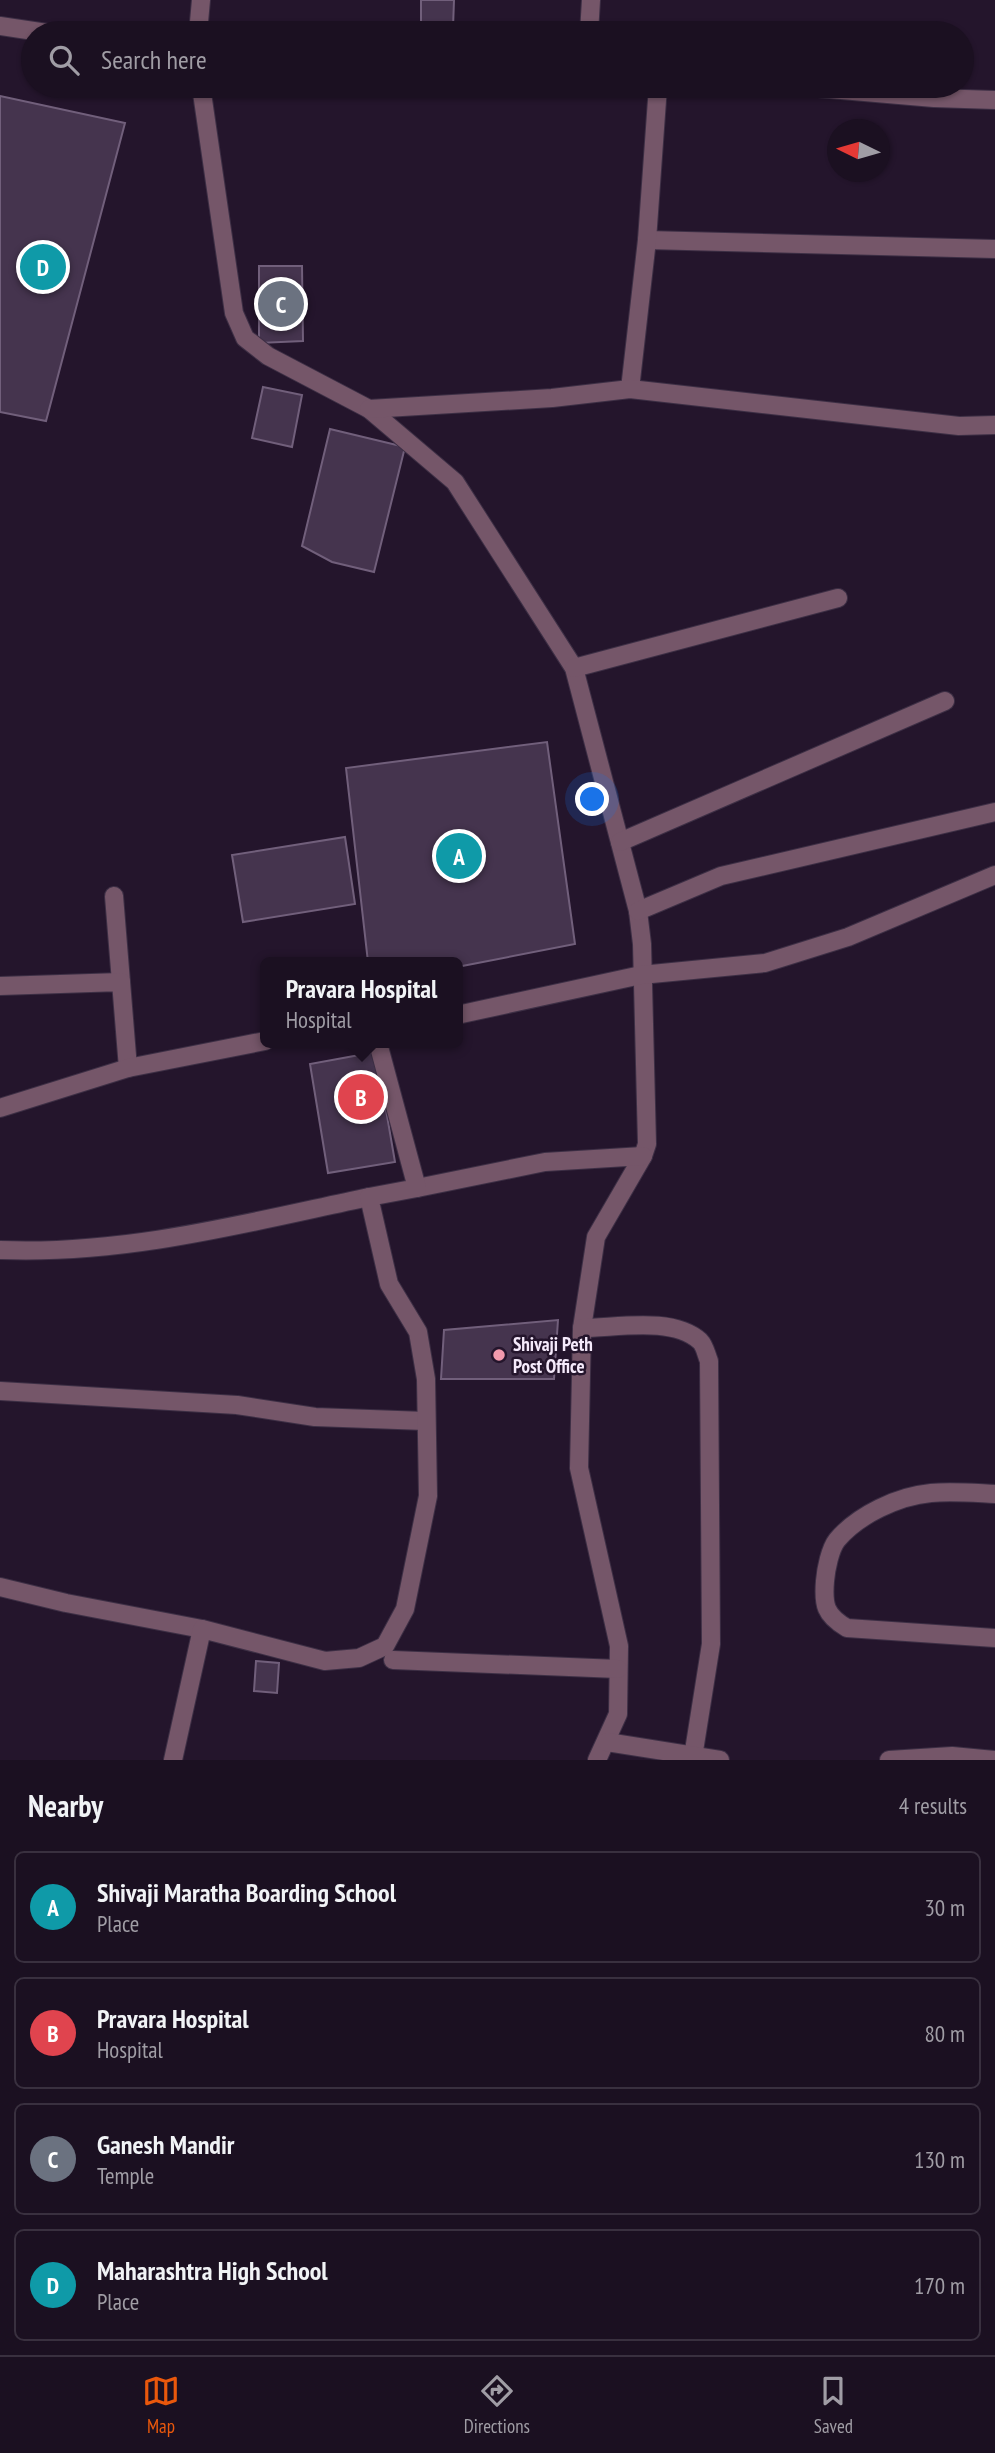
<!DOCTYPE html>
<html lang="en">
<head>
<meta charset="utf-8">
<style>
  :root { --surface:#1b1021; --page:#24192a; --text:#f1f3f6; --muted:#a09da5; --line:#39303f; --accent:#ea580c }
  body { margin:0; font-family:"PT Sans Narrow",sans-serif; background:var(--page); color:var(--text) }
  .compass { position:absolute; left:827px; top:119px; width:63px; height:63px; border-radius:50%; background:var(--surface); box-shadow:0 2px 5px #0004; rotate:275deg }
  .you { position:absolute; left:593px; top:800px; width:24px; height:24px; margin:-18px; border:5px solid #fff; border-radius:50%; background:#1a73e8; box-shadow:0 0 0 10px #1a73e833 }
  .badge { display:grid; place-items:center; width:46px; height:46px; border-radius:50%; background:var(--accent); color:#fff; font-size:23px; font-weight:700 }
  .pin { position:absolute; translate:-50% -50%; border:4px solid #fff; box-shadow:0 2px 7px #0006 }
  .popup { position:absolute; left:260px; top:957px; width:203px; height:91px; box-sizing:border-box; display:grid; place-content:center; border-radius:10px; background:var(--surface); filter:drop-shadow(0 2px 5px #0005); font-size:23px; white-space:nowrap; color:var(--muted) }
  .popup b { font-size:26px; color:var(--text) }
  .popup::after { content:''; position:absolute; left:50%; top:100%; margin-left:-14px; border:14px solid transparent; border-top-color:var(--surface) }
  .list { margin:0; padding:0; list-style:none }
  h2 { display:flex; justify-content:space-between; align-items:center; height:91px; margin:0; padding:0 28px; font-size:30px }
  h2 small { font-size:23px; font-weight:400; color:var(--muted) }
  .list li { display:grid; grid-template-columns:46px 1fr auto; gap:21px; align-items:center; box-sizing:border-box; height:112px; margin:0 14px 14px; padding:0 14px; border:2px solid var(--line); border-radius:10px }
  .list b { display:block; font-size:26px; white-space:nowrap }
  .list p { margin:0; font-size:23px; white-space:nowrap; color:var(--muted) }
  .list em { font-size:23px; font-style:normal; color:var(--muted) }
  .icon { flex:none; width:38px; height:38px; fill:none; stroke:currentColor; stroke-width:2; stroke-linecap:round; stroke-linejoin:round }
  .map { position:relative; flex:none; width:995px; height:1760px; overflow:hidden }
  .search { position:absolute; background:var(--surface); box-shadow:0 2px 5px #0004; left:21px; right:21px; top:21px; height:77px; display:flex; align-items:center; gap:18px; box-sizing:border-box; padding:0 24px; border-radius:38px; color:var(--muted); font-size:26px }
  .sheet { height:595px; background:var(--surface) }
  nav { display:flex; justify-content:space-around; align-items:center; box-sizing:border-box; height:98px; border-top:2px solid var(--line); background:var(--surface); font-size:19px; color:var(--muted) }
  nav a { display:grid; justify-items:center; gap:4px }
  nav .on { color:var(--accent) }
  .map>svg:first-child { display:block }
  .building { fill:#45344e; stroke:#715f7b; stroke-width:2 }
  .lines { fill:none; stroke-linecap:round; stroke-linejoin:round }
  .minor-casing { stroke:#3d2f45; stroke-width:20 }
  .tertiary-casing { stroke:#3d2f45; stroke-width:20 }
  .minor { stroke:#755669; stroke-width:18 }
  .tertiary { stroke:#755669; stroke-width:18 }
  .poi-dot { fill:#f29aad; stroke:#24152c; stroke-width:2.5 }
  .labels { text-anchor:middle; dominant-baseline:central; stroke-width:5; stroke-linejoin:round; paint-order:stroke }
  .poi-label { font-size:19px; font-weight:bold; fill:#f5eafb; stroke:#24152c; text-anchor:start }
</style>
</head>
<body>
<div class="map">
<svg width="995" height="1760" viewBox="0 0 995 1760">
  <rect width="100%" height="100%" fill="#24152c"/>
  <g class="building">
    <polygon points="421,0 454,0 453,28 421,28"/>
    <polygon points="0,96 125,123 46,421 0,412"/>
    <polygon points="259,266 302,266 303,341 259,343"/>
    <polygon points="263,387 302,395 292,447 252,438"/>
    <polygon points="330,429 405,447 374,572 332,562 302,546"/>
    <polygon points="547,742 575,944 457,967 457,962 368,962 346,768"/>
    <polygon points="345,837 355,904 243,922 232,855"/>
    <polygon points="376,1052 395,1162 328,1173 310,1064"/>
    <polygon points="558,1320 554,1379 441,1379 444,1330"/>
    <polygon points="256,1661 279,1663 277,1693 254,1691"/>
  </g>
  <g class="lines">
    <defs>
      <g id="minor">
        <polyline points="0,26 47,33"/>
        <polyline points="198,33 201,0"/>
        <polyline points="589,33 591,0"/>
        <polyline points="201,86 234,313 245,338 268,356 369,409 455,482 574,668 638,911 642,944 647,1144 643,1156 596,1237 582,1328 579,1468 619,1646 618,1714 597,1760"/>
        <polyline points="795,86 934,98 995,100"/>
        <polyline points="647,240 995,249"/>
        <polyline points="630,389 647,240 658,86"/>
        <polyline points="369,409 552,398 630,389 959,426 995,425"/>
        <polyline points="574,668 838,598"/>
        <polyline points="620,842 945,701"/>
        <polyline points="114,896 121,982"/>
        <polyline points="638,911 721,876 995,812"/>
        <polyline points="0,986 121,982 128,1068"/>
        <polyline points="417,1188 545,1162 643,1156"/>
        <path d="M 0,1250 C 126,1255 246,1223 369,1197"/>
        <path d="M 582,1328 C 616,1328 672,1316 700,1341 C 705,1346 706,1354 709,1361 L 711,1644 L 693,1757"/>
        <polyline points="0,1391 237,1405 315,1417 425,1421"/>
        <path d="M 995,1494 C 974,1493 952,1491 931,1493 C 898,1496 858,1515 837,1540 C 830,1549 826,1569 825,1581 C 823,1605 825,1615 847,1628 L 995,1638"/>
        <polyline points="0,1587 66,1603 202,1629"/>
        <polyline points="393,1660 618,1669"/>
        <polyline points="607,1742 720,1760"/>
        <polyline points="173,1760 202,1629 325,1661 359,1658 385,1646 405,1609 428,1496 426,1379 418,1332 389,1284 369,1197 417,1188 378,1043"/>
        <polyline points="889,1760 952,1756 995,1760"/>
      </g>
      <g id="tertiary">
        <polyline points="457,1015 641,975 765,963 848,937 995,875"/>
        <polyline points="0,1108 128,1068 265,1041"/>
      </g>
    </defs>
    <use href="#minor" class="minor-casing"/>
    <use href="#tertiary" class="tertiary-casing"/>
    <use href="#minor" class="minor"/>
    <use href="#tertiary" class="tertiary"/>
  </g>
  <circle class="poi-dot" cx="499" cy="1355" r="7"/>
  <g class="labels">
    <g class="poi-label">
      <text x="513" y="1344">Shivaji Peth<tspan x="513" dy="22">Post Office</tspan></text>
    </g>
  </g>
</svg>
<svg class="compass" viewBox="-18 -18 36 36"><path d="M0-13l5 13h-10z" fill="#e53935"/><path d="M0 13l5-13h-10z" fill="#a09da5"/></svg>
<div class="you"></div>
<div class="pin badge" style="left:459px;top:856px;background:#0f9aa8">A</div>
<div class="pin badge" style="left:361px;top:1097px;background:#e0444e">B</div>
<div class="popup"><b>Pravara Hospital</b>Hospital</div>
<div class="pin badge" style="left:281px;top:304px;background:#6b7280">C</div>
<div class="pin badge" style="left:43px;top:267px;background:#0f9aa8">D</div>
<div class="search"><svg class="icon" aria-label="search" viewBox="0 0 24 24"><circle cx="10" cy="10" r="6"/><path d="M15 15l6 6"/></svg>Search here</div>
</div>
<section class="sheet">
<h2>Nearby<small>4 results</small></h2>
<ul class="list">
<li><span class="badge" style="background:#0f9aa8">A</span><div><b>Shivaji Maratha Boarding School</b><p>Place</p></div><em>30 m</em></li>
<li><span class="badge" style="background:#e0444e">B</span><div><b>Pravara Hospital</b><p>Hospital</p></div><em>80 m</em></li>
<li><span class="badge" style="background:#6b7280">C</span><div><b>Ganesh Mandir</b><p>Temple</p></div><em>130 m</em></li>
<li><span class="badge" style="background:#0f9aa8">D</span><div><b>Maharashtra High School</b><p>Place</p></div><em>170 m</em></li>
</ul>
</section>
<nav>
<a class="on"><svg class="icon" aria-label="map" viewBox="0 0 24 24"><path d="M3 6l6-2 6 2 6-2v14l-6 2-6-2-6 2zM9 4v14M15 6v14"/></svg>Map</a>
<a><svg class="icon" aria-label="directions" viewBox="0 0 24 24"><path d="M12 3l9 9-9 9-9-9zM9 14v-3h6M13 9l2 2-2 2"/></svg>Directions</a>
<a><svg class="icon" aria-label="saved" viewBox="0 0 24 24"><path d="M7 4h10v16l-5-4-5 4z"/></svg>Saved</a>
</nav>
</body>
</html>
